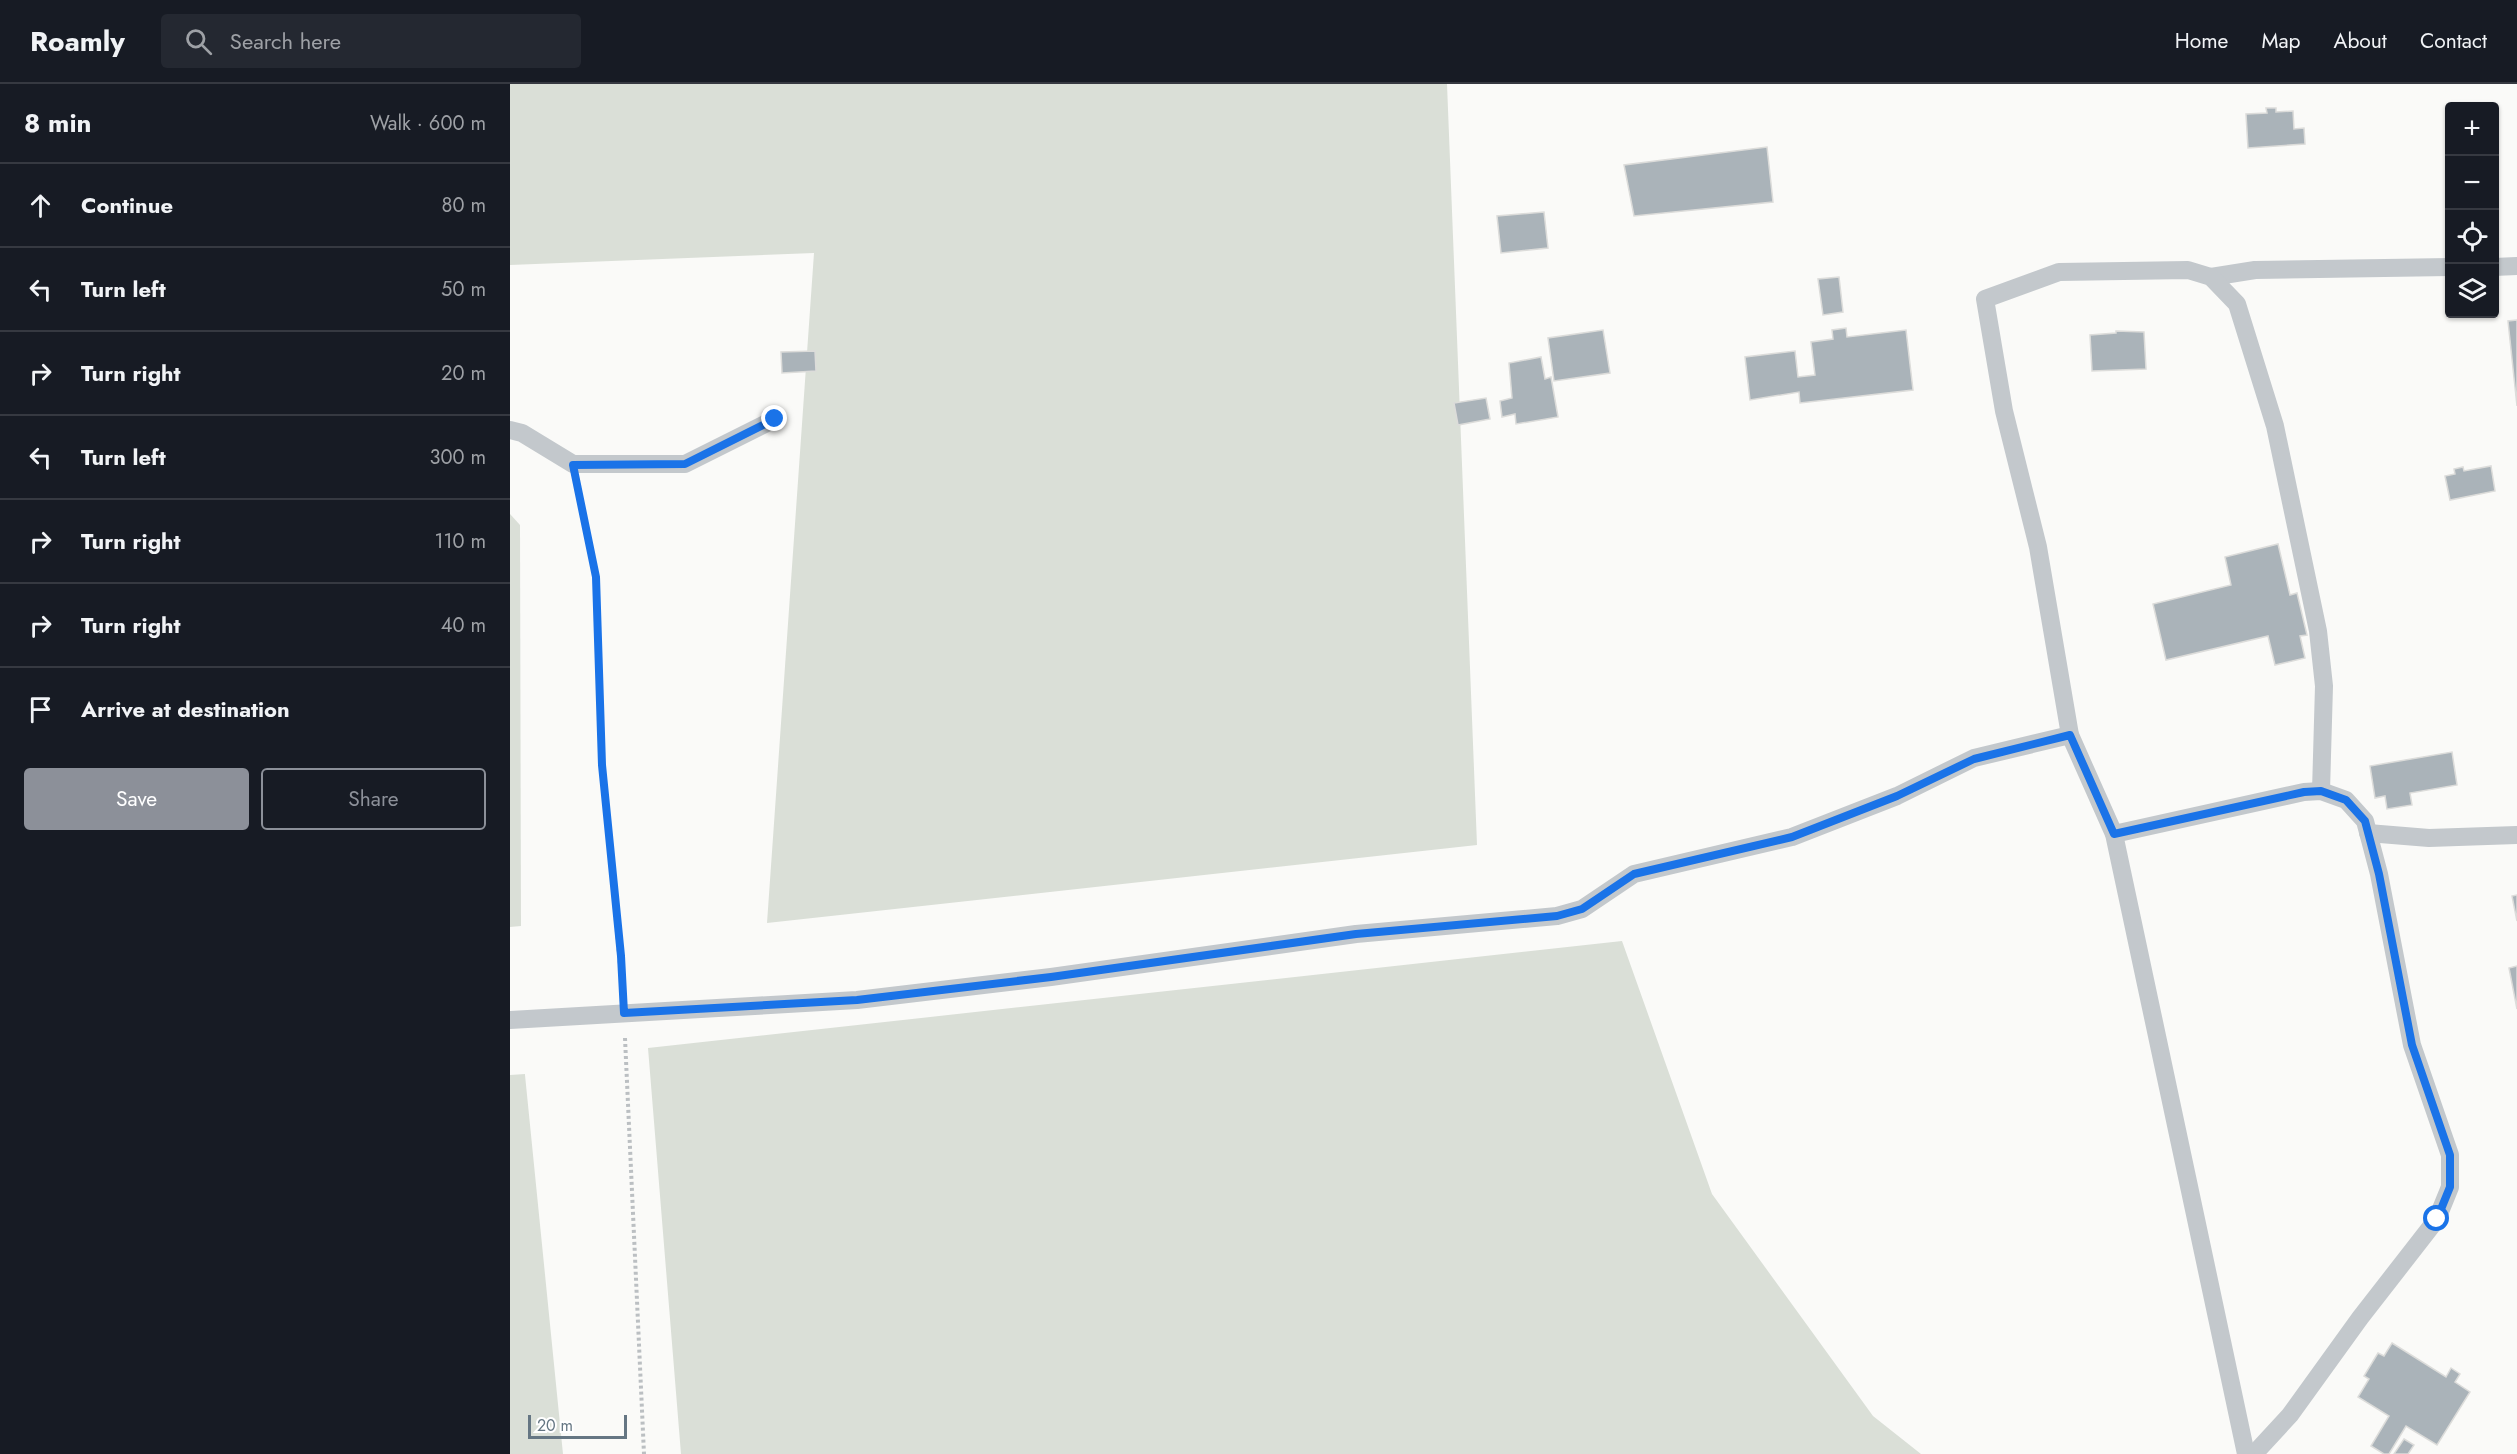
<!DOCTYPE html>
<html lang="en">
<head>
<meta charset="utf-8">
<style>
  :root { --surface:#171b24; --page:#242831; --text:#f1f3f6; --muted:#9ea1a6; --line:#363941; --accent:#8c9099 }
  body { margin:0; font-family:Jost,sans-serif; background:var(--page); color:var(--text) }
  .controls { position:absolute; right:18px; top:18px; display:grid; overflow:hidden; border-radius:6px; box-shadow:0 2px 4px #0004 }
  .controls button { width:54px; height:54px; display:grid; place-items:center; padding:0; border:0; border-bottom:2px solid var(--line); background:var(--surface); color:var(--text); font:30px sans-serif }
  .scale { position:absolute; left:18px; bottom:15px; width:99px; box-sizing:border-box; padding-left:6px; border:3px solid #657683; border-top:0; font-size:16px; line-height:21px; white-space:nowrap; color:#657683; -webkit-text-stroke:4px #fff; paint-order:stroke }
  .stop { position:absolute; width:18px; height:18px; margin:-14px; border:4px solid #1a73e8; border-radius:50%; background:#fff }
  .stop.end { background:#1a73e8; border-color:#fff; box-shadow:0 2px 6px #0008 }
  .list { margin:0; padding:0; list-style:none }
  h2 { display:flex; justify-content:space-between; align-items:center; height:78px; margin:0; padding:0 24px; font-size:26px }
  h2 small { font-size:20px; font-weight:400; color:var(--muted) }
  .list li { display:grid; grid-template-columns:39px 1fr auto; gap:18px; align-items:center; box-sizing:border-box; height:84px; padding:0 24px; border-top:2px solid var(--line) }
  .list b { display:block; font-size:22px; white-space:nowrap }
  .list em { font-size:20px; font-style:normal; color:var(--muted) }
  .actions { display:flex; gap:12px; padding:18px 24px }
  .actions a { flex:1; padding:14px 0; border:2px solid var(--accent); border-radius:6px; text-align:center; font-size:21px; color:var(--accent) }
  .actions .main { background:var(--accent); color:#fff }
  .icon { flex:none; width:33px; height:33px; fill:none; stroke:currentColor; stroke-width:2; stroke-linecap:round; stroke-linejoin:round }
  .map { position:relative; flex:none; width:2007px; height:1370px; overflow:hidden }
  header { display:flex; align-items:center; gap:36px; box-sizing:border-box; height:84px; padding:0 30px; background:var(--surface); border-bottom:2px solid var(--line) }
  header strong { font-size:28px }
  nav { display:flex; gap:33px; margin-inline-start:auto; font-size:21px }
  .search { width:420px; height:54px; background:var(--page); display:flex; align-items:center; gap:15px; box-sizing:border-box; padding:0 21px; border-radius:6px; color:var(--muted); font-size:22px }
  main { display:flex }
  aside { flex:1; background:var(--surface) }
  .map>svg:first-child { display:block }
  .green { fill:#dadfd7 }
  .building { fill:#aab3b9; stroke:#dcdcda; stroke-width:1.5 }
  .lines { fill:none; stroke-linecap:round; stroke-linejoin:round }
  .path { stroke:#bbbfc2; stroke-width:4; stroke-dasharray:3 3; stroke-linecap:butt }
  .lane { stroke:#c3c8cc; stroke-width:18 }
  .route { stroke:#1a73e8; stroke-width:8 }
</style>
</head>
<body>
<header>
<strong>Roamly</strong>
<div class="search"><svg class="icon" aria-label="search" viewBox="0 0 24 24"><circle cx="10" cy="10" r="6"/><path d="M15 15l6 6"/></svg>Search here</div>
<nav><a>Home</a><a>Map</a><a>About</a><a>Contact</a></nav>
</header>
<main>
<aside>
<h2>8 min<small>Walk · 600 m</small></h2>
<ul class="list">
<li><svg class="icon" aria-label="ahead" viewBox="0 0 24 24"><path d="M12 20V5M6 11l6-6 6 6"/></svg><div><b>Continue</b></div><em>80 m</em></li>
<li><svg class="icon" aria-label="left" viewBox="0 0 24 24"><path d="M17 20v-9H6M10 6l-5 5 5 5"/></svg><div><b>Turn left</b></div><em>50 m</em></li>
<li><svg class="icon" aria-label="right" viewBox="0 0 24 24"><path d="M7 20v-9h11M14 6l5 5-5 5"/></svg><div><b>Turn right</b></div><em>20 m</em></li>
<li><svg class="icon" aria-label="left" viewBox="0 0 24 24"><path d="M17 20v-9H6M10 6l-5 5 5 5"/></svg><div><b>Turn left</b></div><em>300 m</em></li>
<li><svg class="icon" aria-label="right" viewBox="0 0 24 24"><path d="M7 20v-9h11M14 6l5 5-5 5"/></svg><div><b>Turn right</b></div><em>110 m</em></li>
<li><svg class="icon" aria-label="right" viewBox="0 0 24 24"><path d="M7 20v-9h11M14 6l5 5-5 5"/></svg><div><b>Turn right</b></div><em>40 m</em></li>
<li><svg class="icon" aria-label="arrive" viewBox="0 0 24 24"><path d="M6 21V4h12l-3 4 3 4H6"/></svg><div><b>Arrive at destination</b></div></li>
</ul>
<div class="actions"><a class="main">Save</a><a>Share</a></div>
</aside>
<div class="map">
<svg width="2007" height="1370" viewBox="0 0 2007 1370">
  <rect width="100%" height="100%" fill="#fafaf8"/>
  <g class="green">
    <polygon points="0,0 937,0 967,761 257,839 304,169 0,181"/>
    <polygon points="0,430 10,441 11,842 0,843"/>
    <polygon points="1112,857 1202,1110 1363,1332 1411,1370 171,1370 138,964"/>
    <polygon points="15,990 15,991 53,1370 0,1370 0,991"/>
  </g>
  <g class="building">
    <polygon points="1756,24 1766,24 1766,28 1783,27 1784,45 1794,44 1795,60 1738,64 1736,30 1757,29"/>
    <polygon points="1257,63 1263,118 1124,132 1114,81"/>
    <polygon points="1034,128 1038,164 991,169 987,132"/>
    <polygon points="1329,193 1333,228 1313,231 1308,195"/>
    <polygon points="2007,236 2007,322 1998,237"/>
    <polygon points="1336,244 1337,253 1396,246 1403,306 1290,319 1289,308 1240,316 1235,273 1285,267 1288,293 1305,291 1301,258 1323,255 1322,246"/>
    <polygon points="1093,246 1100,289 1044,297 1038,254"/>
    <polygon points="1606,247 1634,248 1636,285 1582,287 1580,251 1606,249"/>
    <polygon points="305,267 306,287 272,289 271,268"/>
    <polygon points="1031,273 1035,295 1041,293 1048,333 1006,340 1005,330 992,333 990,317 1002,314 999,279"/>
    <polygon points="976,314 980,335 948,341 944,319"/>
    <polygon points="1981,382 1985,407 1940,416 1935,392 1945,390 1944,385 1953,383 1954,387"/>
    <polygon points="1768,460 1780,511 1787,509 1797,551 1790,552 1795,574 1765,581 1758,552 1656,576 1643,520 1721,501 1715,473"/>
    <polygon points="1942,668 1947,701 1900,709 1902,721 1877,725 1875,712 1865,714 1860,682"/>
    <polygon points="2007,811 2007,837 2002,812"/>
    <polygon points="2007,882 2007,925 1999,884"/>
    <polygon points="1882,1259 1936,1293 1941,1284 1950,1290 1945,1298 1960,1308 1927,1361 1896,1342 1879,1370 1874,1370 1861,1362 1879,1332 1848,1313 1859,1295 1854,1292 1868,1269 1874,1272"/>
    <polygon points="1894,1355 1904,1361 1898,1370 1884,1370"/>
  </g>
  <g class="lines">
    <g class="path">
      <polyline points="68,405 86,493 92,681 112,904"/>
      <polyline points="115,954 134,1370"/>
    </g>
    <g class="lane">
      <polyline points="1984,183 2007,182"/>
      <polyline points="1701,193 1745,186 1940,183"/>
      <polyline points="0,346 12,349 63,380 175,380 265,335"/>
      <polyline points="1858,749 1919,754 2007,751"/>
      <polyline points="1604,750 1794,708 1811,707 1836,716 1855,737 1869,790 1902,961 1940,1071 1940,1103 1927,1135 1850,1234 1780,1331 1744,1370"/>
      <polyline points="0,936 347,916 541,893 846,850 1047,832 1072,825 1124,790 1282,753 1387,712 1464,674 1560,651"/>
      <polyline points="1736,1370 1604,750 1560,651 1528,463 1494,327 1475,215 1549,188 1678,186 1701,193 1727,220 1765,342 1808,547 1814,602 1811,707"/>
    </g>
  </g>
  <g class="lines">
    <polyline class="route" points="265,335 175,380 63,381 86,493 92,681 111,872 114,929 347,916 541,893 846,850 1047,832 1072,825 1124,790 1282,753 1387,712 1464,675 1560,651 1604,750 1794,708 1811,707 1836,716 1855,737 1869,790 1902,961 1940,1071 1940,1103 1927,1135"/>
  </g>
</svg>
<div class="controls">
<button>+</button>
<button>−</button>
<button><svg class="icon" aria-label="locate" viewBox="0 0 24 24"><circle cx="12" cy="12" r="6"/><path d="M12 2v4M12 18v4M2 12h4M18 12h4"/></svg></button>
<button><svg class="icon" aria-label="layers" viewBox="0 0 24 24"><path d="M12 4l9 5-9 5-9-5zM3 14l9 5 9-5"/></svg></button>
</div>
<div class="scale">20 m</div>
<div class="stop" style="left:1927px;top:1135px"></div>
<div class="stop end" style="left:265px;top:335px"></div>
</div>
</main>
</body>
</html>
